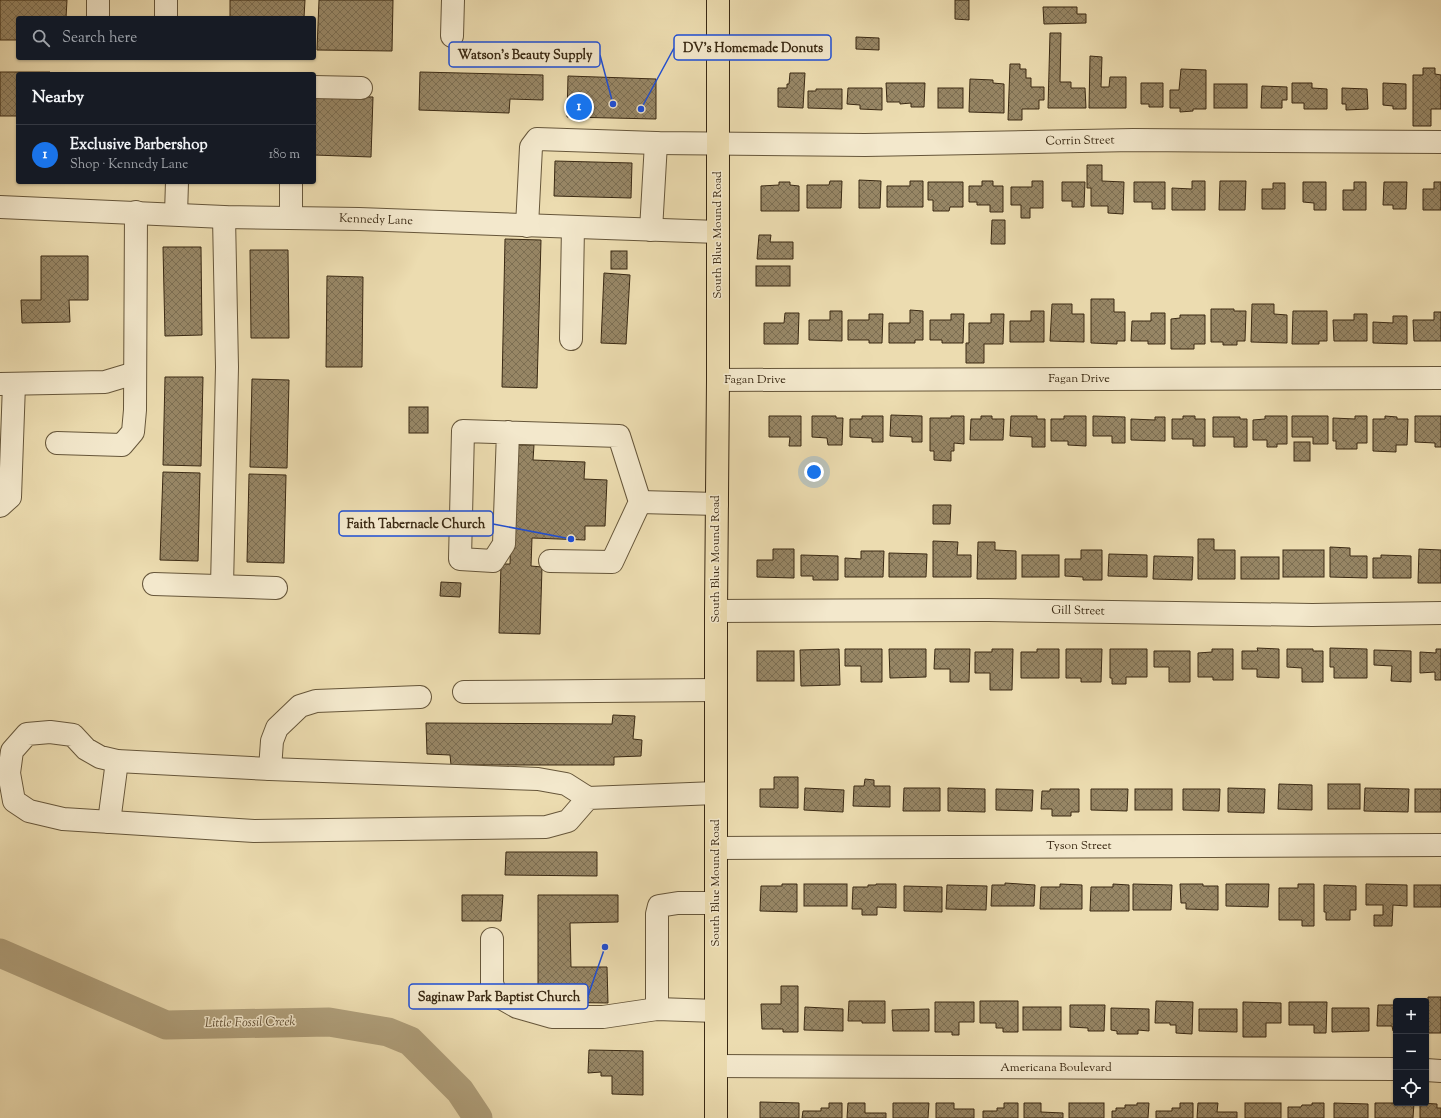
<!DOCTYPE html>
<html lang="en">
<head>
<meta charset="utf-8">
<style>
  :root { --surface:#171b24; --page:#20242c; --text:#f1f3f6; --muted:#9ea1a6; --line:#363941; --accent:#1a73e8 }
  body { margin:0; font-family:"Sorts Mill Goudy",serif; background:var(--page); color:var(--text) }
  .controls { position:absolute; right:12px; bottom:12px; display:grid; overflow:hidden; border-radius:4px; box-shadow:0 1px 3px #0004 }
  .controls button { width:36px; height:36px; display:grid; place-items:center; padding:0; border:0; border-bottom:1px solid var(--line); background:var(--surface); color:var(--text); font:20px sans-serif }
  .you { position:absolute; left:814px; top:472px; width:14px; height:14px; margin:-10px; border:3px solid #fff; border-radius:50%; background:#1a73e8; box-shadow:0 0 0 6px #1a73e833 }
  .badge { display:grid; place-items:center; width:26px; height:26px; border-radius:50%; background:var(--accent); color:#fff; font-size:13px; font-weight:700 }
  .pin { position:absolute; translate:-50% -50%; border:2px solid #fff; box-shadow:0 1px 4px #0006 }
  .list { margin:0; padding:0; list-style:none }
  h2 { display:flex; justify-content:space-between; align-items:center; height:52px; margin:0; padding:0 16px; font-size:17px }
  h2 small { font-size:13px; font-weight:400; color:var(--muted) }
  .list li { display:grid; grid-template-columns:26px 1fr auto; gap:12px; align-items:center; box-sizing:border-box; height:60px; padding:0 16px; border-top:1px solid var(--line) }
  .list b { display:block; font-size:15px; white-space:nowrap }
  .list p { margin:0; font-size:13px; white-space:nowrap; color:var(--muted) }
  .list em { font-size:13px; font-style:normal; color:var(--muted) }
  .icon { flex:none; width:22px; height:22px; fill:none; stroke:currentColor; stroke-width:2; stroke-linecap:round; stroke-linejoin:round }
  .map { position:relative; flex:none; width:1441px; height:1118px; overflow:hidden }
  .search { position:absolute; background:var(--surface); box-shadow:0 1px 3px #0004; left:16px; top:16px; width:300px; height:44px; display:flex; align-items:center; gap:10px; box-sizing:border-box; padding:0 14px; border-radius:4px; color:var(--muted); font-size:15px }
  .panel { position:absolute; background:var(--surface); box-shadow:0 1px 3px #0004; left:16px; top:72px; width:300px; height:112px; border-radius:4px }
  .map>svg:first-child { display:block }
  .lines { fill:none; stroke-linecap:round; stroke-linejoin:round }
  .river { stroke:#af9f7b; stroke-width:29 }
  .building { fill:url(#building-cross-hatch); stroke:#3a2913 }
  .minor-casing { stroke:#66563a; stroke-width:24 }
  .major-casing { stroke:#3a2913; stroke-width:24 }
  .minor { stroke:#f3e8cc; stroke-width:22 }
  .major { stroke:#ecdcb0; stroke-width:22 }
  .labels { text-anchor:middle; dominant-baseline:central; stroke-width:3; stroke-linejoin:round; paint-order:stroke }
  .street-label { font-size:12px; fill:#3a2913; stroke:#f3e8cc }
  .water-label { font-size:13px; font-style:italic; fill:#5d4c32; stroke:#f3e8cc }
  .leader { fill:none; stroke:#1d4ed8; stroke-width:1.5 }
  .callout-dot { fill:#1d4ed8; stroke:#f3e8cc; stroke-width:1.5 }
  .callout { fill:#f3e8cc; stroke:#1d4ed8; stroke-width:1.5 }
  .callout-label { font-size:13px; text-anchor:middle; font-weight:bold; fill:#3a2913 }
</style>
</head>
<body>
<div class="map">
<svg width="1441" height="1118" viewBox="0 0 1441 1118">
  <defs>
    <pattern id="building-cross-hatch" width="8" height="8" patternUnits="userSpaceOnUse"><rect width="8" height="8" fill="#978665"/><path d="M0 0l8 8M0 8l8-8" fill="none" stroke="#7c6e52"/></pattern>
  </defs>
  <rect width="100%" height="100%" fill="#ecdcb0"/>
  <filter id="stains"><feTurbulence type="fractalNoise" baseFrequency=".005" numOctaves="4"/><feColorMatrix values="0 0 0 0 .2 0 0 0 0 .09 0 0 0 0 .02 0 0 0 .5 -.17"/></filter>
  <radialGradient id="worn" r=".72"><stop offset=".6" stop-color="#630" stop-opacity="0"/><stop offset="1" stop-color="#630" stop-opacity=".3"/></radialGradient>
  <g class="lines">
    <polyline class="river" points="0,953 166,1025 329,1022 388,1032 410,1041 460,1091 478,1118"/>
  </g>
  <g class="building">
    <polygon points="0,0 67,0 66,18 18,18 18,40 0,40"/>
    <polygon points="230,0 305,0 304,18 230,18"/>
    <polygon points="319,0 393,0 392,51 317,50"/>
    <polygon points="955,0 969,0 969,20 955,19"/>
    <polygon points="1043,7 1077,7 1077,14 1086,14 1086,23 1044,24"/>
    <polygon points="1050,33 1061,33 1060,82 1071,82 1071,88 1085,88 1086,108 1048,108"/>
    <polygon points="856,37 879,38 879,50 856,49"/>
    <polygon points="1090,56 1102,57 1101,87 1109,87 1110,77 1126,77 1126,108 1089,108"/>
    <polygon points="1010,64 1020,64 1020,69 1026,69 1026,78 1031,78 1031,87 1044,87 1044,100 1039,100 1039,109 1022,109 1022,120 1008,120"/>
    <polygon points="1423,68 1435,68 1435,74 1441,75 1441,109 1431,109 1431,126 1413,126 1413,75 1423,75"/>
    <polygon points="1181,69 1206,70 1206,109 1193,109 1193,111 1180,112 1180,108 1170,108 1170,90 1179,90"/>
    <polygon points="0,72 50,72 50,74 18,74 18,116 0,116"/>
    <polygon points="420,72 543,75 543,100 510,99 509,113 419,110"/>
    <polygon points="790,73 805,73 803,108 778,107 778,88 787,88 787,84 789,84"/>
    <polygon points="568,76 656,79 656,119 567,117"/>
    <polygon points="970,79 993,80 993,83 1004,84 1004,113 969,112"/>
    <polygon points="886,83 925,83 924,107 911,107 911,103 900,104 900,102 887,102"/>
    <polygon points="1141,83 1163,83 1163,107 1149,107 1149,104 1141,104"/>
    <polygon points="1292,83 1312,83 1312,88 1327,89 1327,109 1304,109 1304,103 1292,103"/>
    <polygon points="1383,83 1406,84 1406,109 1393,109 1393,106 1383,105"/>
    <rect x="1214" y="84" width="33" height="24"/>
    <polygon points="1262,86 1287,87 1287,100 1282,100 1282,108 1261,108"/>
    <polygon points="848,88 882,88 882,110 860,109 860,105 847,104"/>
    <rect x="938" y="88" width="25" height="20"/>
    <polygon points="1342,88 1367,89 1368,109 1346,110 1346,104 1342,104"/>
    <polygon points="816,89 842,89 842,109 808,108 808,91 816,91"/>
    <polygon points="314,96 373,97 371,157 314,155"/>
    <polygon points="555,161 632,163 631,198 554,196"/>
    <polygon points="1087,165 1102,165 1102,181 1124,182 1123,214 1108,213 1108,206 1091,206 1091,188 1087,188"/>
    <polygon points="859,180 881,181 880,208 859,208"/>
    <polygon points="830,181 842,181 841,208 807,208 807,185 829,185"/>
    <polygon points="910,181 923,181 923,207 887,207 887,186 910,186"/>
    <polygon points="982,181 993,181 993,186 1003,186 1003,212 990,212 990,205 977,205 977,202 969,202 969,186 982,186"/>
    <polygon points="1032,181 1043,181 1043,208 1030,208 1030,218 1021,218 1021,205 1011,205 1011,187 1032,187"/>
    <polygon points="1192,181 1205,181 1205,210 1172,210 1172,188 1192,189"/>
    <polygon points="1220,181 1246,181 1245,210 1219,210"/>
    <polygon points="779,182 790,182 790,185 799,186 799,211 761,211 761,186 779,185"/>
    <polygon points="928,182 963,182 963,207 950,207 949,211 933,211 933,200 928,200"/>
    <polygon points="1062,182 1085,182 1084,207 1072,207 1072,201 1062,201"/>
    <polygon points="1134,182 1165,182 1165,209 1152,209 1152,202 1134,202"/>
    <polygon points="1303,182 1326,182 1326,210 1314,210 1314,203 1303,202"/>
    <polygon points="1354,182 1366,182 1366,210 1343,210 1343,190 1354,190"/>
    <polygon points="1384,182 1407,182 1406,209 1393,209 1393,205 1383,205"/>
    <polygon points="1434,182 1441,182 1441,210 1423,210 1423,189 1434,189"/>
    <polygon points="1273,183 1285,183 1285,209 1262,209 1262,189 1273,189"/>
    <polygon points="992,220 1005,220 1005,244 991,244"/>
    <polygon points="759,235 771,235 770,242 793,242 793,259 757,259"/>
    <polygon points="505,239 541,240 537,388 502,387"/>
    <polygon points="163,247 201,247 202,335 165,336"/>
    <polygon points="250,250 288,250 289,338 251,338"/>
    <rect x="611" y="251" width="16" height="18"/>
    <polygon points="41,256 88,256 88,300 69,300 70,322 22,323 21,300 41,300"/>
    <rect x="756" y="266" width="34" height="20"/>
    <polygon points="604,273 630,275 626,344 601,343"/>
    <polygon points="327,276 363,277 362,367 326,367"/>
    <polygon points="1091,299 1114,299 1114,312 1125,312 1125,341 1117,341 1117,344 1091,343"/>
    <polygon points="1052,304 1072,304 1072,314 1084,314 1084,342 1050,341"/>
    <polygon points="1252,304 1274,304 1274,314 1287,315 1287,343 1251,342"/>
    <polygon points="1211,309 1234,309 1234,311 1246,311 1245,341 1237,341 1237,345 1223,345 1223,342 1211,342"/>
    <polygon points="910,310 923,311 923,340 915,340 915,343 889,343 889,323 910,323"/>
    <polygon points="830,311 842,311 842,341 809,340 809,320 830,320"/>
    <polygon points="1031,311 1044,311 1044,342 1010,342 1010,321 1031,321"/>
    <polygon points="1293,311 1327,311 1327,341 1319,341 1319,344 1292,344"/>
    <polygon points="1434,312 1441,312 1441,341 1414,341 1413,320 1434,320"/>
    <polygon points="785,313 799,313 798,344 764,344 764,323 784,323"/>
    <polygon points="1151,313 1165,313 1165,344 1148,344 1148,341 1131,341 1132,321 1151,321"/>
    <polygon points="869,314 883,314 882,343 869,343 869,340 848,340 848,320 869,320"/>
    <polygon points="951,314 964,314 963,343 942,343 942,340 930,340 930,320 951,320"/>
    <polygon points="991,314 1004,314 1003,344 984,344 984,363 966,363 966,343 969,343 969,323 991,323"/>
    <polygon points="1354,314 1367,314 1367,341 1334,341 1333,320 1354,320"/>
    <polygon points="1180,315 1205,315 1205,344 1194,344 1194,349 1171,349 1171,319 1180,318"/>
    <polygon points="1393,316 1407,316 1407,344 1373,343 1373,322 1393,323"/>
    <polygon points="165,377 203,377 201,466 163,465"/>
    <polygon points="252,379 289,380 287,468 250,467"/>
    <rect x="409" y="407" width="19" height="26"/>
    <polygon points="891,415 922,416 922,442 912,442 912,437 890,436"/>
    <polygon points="769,416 801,416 801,446 789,446 790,437 769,437"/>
    <polygon points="812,416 836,416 836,418 843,418 842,445 828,445 827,438 812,437"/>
    <polygon points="862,416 883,416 883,442 872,442 872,438 850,437 850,419 862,419"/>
    <polygon points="951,416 964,416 964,444 954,443 954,451 951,451 951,461 934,460 934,451 930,451 930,418 951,418"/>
    <polygon points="981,416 992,416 992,419 1004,419 1003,440 970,440 971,419 981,419"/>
    <polygon points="1011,416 1037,416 1037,419 1045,419 1045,447 1032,447 1032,437 1010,436"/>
    <polygon points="1064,416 1086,416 1086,446 1068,445 1068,441 1051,441 1051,419 1064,419"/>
    <polygon points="1093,416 1125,417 1125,443 1112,443 1112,436 1093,436"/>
    <polygon points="1183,416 1195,416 1195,419 1205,419 1205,446 1193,446 1193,439 1172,439 1172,419 1183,419"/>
    <polygon points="1265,416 1287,416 1287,444 1277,444 1277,447 1267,447 1267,440 1253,440 1253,420 1265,419"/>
    <polygon points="1292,416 1328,416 1328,444 1313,444 1313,437 1292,437"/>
    <polygon points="1355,416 1367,416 1367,443 1357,443 1357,449 1336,449 1336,441 1333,441 1333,418 1355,419"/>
    <polygon points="1385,416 1397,417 1397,419 1408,419 1407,445 1396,445 1396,452 1373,451 1373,419 1385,419"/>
    <polygon points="1415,416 1441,416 1441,447 1435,447 1435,443 1415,442"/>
    <polygon points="1155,417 1165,417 1165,441 1131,440 1131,419 1155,420"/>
    <polygon points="1213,417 1240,417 1240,419 1247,419 1247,447 1234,447 1234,437 1213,437"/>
    <rect x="1294" y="442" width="16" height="19"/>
    <polygon points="514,445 534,445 533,460 585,462 584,479 607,480 605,526 585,526 585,540 532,538 531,566 542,567 540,634 499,633 501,564 510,564"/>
    <polygon points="163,472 200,473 198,561 160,560"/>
    <polygon points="249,474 286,475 284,563 247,562"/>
    <polygon points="933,505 951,505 950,524 933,524"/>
    <polygon points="1198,539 1214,539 1214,550 1235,550 1235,579 1198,579"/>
    <polygon points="933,541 958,542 957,555 971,555 971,577 933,577"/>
    <polygon points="978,542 995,542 995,550 1016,551 1016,579 977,579"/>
    <polygon points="1330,547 1350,548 1350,556 1367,556 1367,578 1330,577"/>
    <polygon points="773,549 794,549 794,578 757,577 757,560 773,560"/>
    <polygon points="1419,549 1441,550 1441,583 1418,583"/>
    <polygon points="1081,550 1102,550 1102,580 1083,580 1083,577 1065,576 1065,559 1081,559"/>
    <rect x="1283" y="550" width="41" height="27"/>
    <polygon points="861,551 884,551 883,577 845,577 845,558 861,559"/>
    <polygon points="889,553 927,554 926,577 889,577"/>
    <polygon points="1109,554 1147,555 1147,577 1108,576"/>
    <polygon points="801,555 838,556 838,580 813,580 813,576 801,576"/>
    <rect x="1022" y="555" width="37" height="22"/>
    <polygon points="1381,555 1411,556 1411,578 1373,578 1373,558 1381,558"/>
    <polygon points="1154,556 1193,557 1192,580 1153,579"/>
    <rect x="1241" y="557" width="38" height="22"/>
    <polygon points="441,582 461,583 460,597 440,596"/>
    <polygon points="1257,648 1279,649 1279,678 1257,677 1257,669 1242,669 1242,651 1258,651"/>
    <polygon points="1330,648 1367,649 1367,678 1334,678 1334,667 1330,667"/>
    <polygon points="839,649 840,685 801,686 800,650"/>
    <polygon points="845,649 882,649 882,682 861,682 861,666 845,666"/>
    <polygon points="889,649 926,649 926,677 890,678"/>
    <polygon points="935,649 970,649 969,682 950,682 950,669 934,669"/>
    <polygon points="992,649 1013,649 1012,690 990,690 990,673 975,673 975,652 992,652"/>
    <polygon points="1037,649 1059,649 1059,678 1021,678 1021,652 1037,652"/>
    <polygon points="1066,649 1102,649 1101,682 1081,682 1081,678 1066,678"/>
    <polygon points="1110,649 1147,649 1147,677 1126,677 1126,684 1112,684 1112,678 1110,678"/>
    <polygon points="1212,649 1233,649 1233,680 1213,680 1213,677 1198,677 1198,653 1212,652"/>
    <polygon points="1287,649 1313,649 1313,651 1323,651 1323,682 1302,682 1302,668 1287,667"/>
    <polygon points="1436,649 1441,649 1441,680 1435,680 1435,672 1420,673 1420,652 1436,653"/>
    <polygon points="1374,650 1411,651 1411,682 1391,681 1392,666 1374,665"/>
    <rect x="757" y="651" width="37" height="30"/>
    <polygon points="1154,651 1190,651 1190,682 1169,682 1169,667 1154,667"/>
    <polygon points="613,715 635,716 633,739 642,740 641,756 614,757 614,765 451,765 450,755 427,754 426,723 612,724"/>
    <polygon points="774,777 798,777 798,808 760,807 760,789 774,789"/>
    <polygon points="865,779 874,780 874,786 890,786 890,807 853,806 854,786 864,786"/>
    <polygon points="1279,784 1312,785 1312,810 1278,809"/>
    <rect x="1328" y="784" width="32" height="25"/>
    <polygon points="805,788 844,790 843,812 804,810"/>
    <polygon points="904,788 940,788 940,811 903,811"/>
    <polygon points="948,788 985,789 985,812 948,811"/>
    <polygon points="1228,788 1265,789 1264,813 1228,812"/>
    <polygon points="1365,788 1409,789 1408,812 1364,811"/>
    <polygon points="996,789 1033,790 1032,811 996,810"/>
    <polygon points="1050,789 1079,789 1079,812 1071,812 1071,816 1052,816 1052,809 1041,809 1042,791 1050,791"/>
    <polygon points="1091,789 1128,789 1127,811 1091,810"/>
    <rect x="1135" y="789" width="37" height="21"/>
    <polygon points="1183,789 1220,789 1219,811 1183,810"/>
    <rect x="1415" y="789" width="26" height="23"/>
    <polygon points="506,852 597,852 597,876 505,875"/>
    <polygon points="1005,883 1035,885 1034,906 991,906 992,885 1005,885"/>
    <polygon points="782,884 797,884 797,912 760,911 761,886 782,886"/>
    <rect x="804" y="884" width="43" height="22"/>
    <polygon points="876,884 896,884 896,908 877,907 877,915 862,915 862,909 852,909 853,887 868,887 868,885 876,885"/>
    <polygon points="1060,884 1082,885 1082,909 1040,909 1041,887 1060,887"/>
    <polygon points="1113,884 1129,885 1129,911 1090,911 1091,887 1113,887"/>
    <polygon points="1133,884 1172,885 1171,910 1133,910"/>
    <polygon points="1180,884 1203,884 1203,886 1218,886 1218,910 1186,909 1186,903 1181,903"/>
    <polygon points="1226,884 1269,884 1268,907 1226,906"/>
    <polygon points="1298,884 1314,884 1314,926 1302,926 1302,920 1279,920 1279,888 1298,888"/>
    <polygon points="1366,884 1407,885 1407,906 1393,905 1392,926 1374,926 1374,915 1383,915 1383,905 1366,905"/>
    <polygon points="947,885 987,886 986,910 946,909"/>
    <polygon points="1324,885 1356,886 1356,910 1350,910 1350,920 1326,920 1326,912 1324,912"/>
    <rect x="1414" y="885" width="27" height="22"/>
    <polygon points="904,886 942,887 942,912 904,911"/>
    <polygon points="462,895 503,895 501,921 462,921"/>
    <polygon points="538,895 618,895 618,922 570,923 571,967 607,967 608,1003 538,1002"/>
    <polygon points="781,986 798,986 798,1032 783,1032 783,1029 762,1029 761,1004 781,1004"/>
    <polygon points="1428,997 1441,997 1441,1033 1428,1033 1428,1027 1426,1027 1426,1005 1428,1005"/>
    <polygon points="849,1001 885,1001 885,1023 862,1023 862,1021 848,1021"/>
    <polygon points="980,1001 1018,1001 1018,1032 1003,1032 1003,1028 996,1028 996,1023 980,1023"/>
    <polygon points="1156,1001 1193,1002 1192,1034 1176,1033 1176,1025 1170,1025 1170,1023 1155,1023"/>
    <polygon points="935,1002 974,1002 974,1022 959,1022 959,1035 952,1035 952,1032 935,1032"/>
    <polygon points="1243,1002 1281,1003 1281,1023 1266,1023 1266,1037 1243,1037"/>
    <polygon points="1289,1002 1327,1002 1326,1033 1314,1033 1314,1025 1289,1025"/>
    <polygon points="1070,1005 1105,1005 1104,1031 1088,1031 1088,1028 1070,1027"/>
    <polygon points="1378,1005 1396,1005 1396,1031 1393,1031 1392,1026 1377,1026"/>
    <polygon points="805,1007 843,1009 843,1031 804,1030"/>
    <rect x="1023" y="1007" width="38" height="23"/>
    <polygon points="1111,1008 1149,1009 1149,1031 1138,1030 1138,1034 1117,1034 1117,1031 1111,1030"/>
    <polygon points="1332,1008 1369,1008 1369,1031 1332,1032"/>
    <polygon points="929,1009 929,1031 893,1031 892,1010"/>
    <polygon points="1199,1009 1237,1009 1237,1032 1199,1031"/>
    <polygon points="589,1050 643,1051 643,1095 612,1094 612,1076 601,1076 601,1072 588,1073"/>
    <polygon points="760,1102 799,1103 799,1118 760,1118"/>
    <polygon points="829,1103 842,1103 842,1118 802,1118 803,1111 821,1111 821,1108 829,1108"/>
    <polygon points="848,1103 865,1103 865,1113 886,1113 886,1118 847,1118"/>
    <polygon points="893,1103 929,1103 928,1118 893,1118"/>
    <polygon points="936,1103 954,1103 954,1109 974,1109 974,1118 936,1118"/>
    <polygon points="1004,1103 1018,1103 1018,1118 983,1118 983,1111 997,1111 997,1108 1004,1108"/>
    <polygon points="1024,1103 1041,1103 1041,1112 1063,1113 1063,1118 1024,1118"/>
    <rect x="1069" y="1103" width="35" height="15"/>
    <polygon points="1137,1103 1149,1103 1148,1118 1112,1118 1112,1111 1116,1111 1116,1108 1125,1108 1125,1105 1137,1105"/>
    <polygon points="1180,1103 1193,1103 1193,1118 1156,1118 1156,1111 1172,1111 1172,1108 1180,1108"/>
    <polygon points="1198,1103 1218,1103 1217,1112 1237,1112 1237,1118 1197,1118"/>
    <rect x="1245" y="1103" width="36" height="15"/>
    <polygon points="1312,1103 1324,1103 1324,1118 1288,1118 1288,1107 1301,1107 1302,1105 1312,1105"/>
    <polygon points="1334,1103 1368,1104 1368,1118 1334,1118"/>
    <polygon points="1375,1103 1414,1103 1413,1118 1375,1118"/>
    <polygon points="1420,1103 1437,1104 1437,1108 1441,1108 1441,1118 1420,1118"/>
  </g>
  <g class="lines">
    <defs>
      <g id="minor">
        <polyline points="98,18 98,0"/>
        <polyline points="166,18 166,0"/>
        <polyline points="452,36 453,0"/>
        <polyline points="314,87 361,88"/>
        <polyline points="291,182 291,218"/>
        <polyline points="0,207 224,217 359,219 718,232"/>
        <polyline points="176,214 177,182"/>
        <polyline points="527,226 531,147 537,139 656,143 865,145 1133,140 1441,142"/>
        <polyline points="651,230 656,143"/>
        <polyline points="571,339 573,227"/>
        <polyline points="718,380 1441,378"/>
        <polyline points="0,384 105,382 135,373"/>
        <polyline points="508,432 504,544 493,561 460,559 463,431 619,436 640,502 612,562 550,561"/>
        <polyline points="57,443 122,445 133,432 135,410 136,212"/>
        <polyline points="640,502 717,504"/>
        <polyline points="0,506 10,497 14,384"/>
        <polyline points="154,584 276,588"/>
        <polyline points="222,586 227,367 224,217"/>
        <polyline points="716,611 988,610 1312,615 1441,613"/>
        <polyline points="464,692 716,690"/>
        <polyline points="270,769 272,741 277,728 300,706 316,701 420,697"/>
        <polyline points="588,798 568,821 546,827 254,831 63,819 29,811 14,801 9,773 12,751 27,734 50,732 73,735 86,749 100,757 117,761 270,769 538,779 566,784 588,798 716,793"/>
        <polyline points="109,822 117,761"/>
        <polyline points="717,848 1441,845"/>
        <polyline points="492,939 492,983 496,995 517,1007 552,1017 603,1017 657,1009 716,1011"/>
        <polyline points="657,1009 657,914 659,906 678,903 716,903"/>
        <polyline points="716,1066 1396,1069"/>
        <polyline points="1426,1070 1441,1071"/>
      </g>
      <polyline id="major" points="716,1118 716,611 718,380 718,0"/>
    </defs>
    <use href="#minor" class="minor-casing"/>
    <use href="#major" class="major-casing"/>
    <use href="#minor" class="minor"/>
    <use href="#major" class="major"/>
  </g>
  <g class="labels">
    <g class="street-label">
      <text transform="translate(1080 141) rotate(-1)">Corrin Street</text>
      <text transform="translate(376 220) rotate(2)">Kennedy Lane</text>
      <text transform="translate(718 235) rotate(-90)">South Blue Mound Road</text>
      <text x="1079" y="379">Fagan Drive</text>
      <text x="755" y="380">Fagan Drive</text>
      <text transform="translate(716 559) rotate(-90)">South Blue Mound Road</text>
      <text transform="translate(1078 611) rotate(1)">Gill Street</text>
      <text x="1079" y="846">Tyson Street</text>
      <text transform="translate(716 883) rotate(-90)">South Blue Mound Road</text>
      <text x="1056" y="1068">Americana Boulevard</text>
    </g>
    <g class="water-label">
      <text transform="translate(250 1023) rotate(-1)">Little Fossil Creek</text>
    </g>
  </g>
  <path class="leader" d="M641 109L674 48M613 104L600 55M571 539L493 524M605 947L588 996"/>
  <g class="callout-dot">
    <circle cx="641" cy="109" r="4"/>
    <circle cx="613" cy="104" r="4"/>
    <circle cx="571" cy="539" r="4"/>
    <circle cx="605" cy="947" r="4"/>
  </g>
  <g class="callout">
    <rect x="674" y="35" width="157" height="25" rx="4"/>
    <rect x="449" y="42" width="151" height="25" rx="4"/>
    <rect x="339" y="511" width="154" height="25" rx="4"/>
    <rect x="409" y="984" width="179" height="25" rx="4"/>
  </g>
  <g class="callout-label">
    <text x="753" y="52">DV's Homemade Donuts</text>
    <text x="525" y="59">Watson's Beauty Supply</text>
    <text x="416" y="528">Faith Tabernacle Church</text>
    <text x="499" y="1001">Saginaw Park Baptist Church</text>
  </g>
  <rect width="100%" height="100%" filter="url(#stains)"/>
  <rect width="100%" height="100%" fill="url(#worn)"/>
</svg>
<div class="controls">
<button>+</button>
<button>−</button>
<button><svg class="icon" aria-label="locate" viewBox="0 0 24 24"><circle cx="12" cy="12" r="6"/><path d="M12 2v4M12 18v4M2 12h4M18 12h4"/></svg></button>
</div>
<div class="you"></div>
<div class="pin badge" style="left:579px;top:107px">1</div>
<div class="search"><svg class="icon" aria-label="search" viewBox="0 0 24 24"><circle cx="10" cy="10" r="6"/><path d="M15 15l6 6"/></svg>Search here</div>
<section class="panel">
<h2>Nearby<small></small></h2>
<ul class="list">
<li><span class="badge">1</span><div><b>Exclusive Barbershop</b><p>Shop · Kennedy Lane</p></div><em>180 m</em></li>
</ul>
</section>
</div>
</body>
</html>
